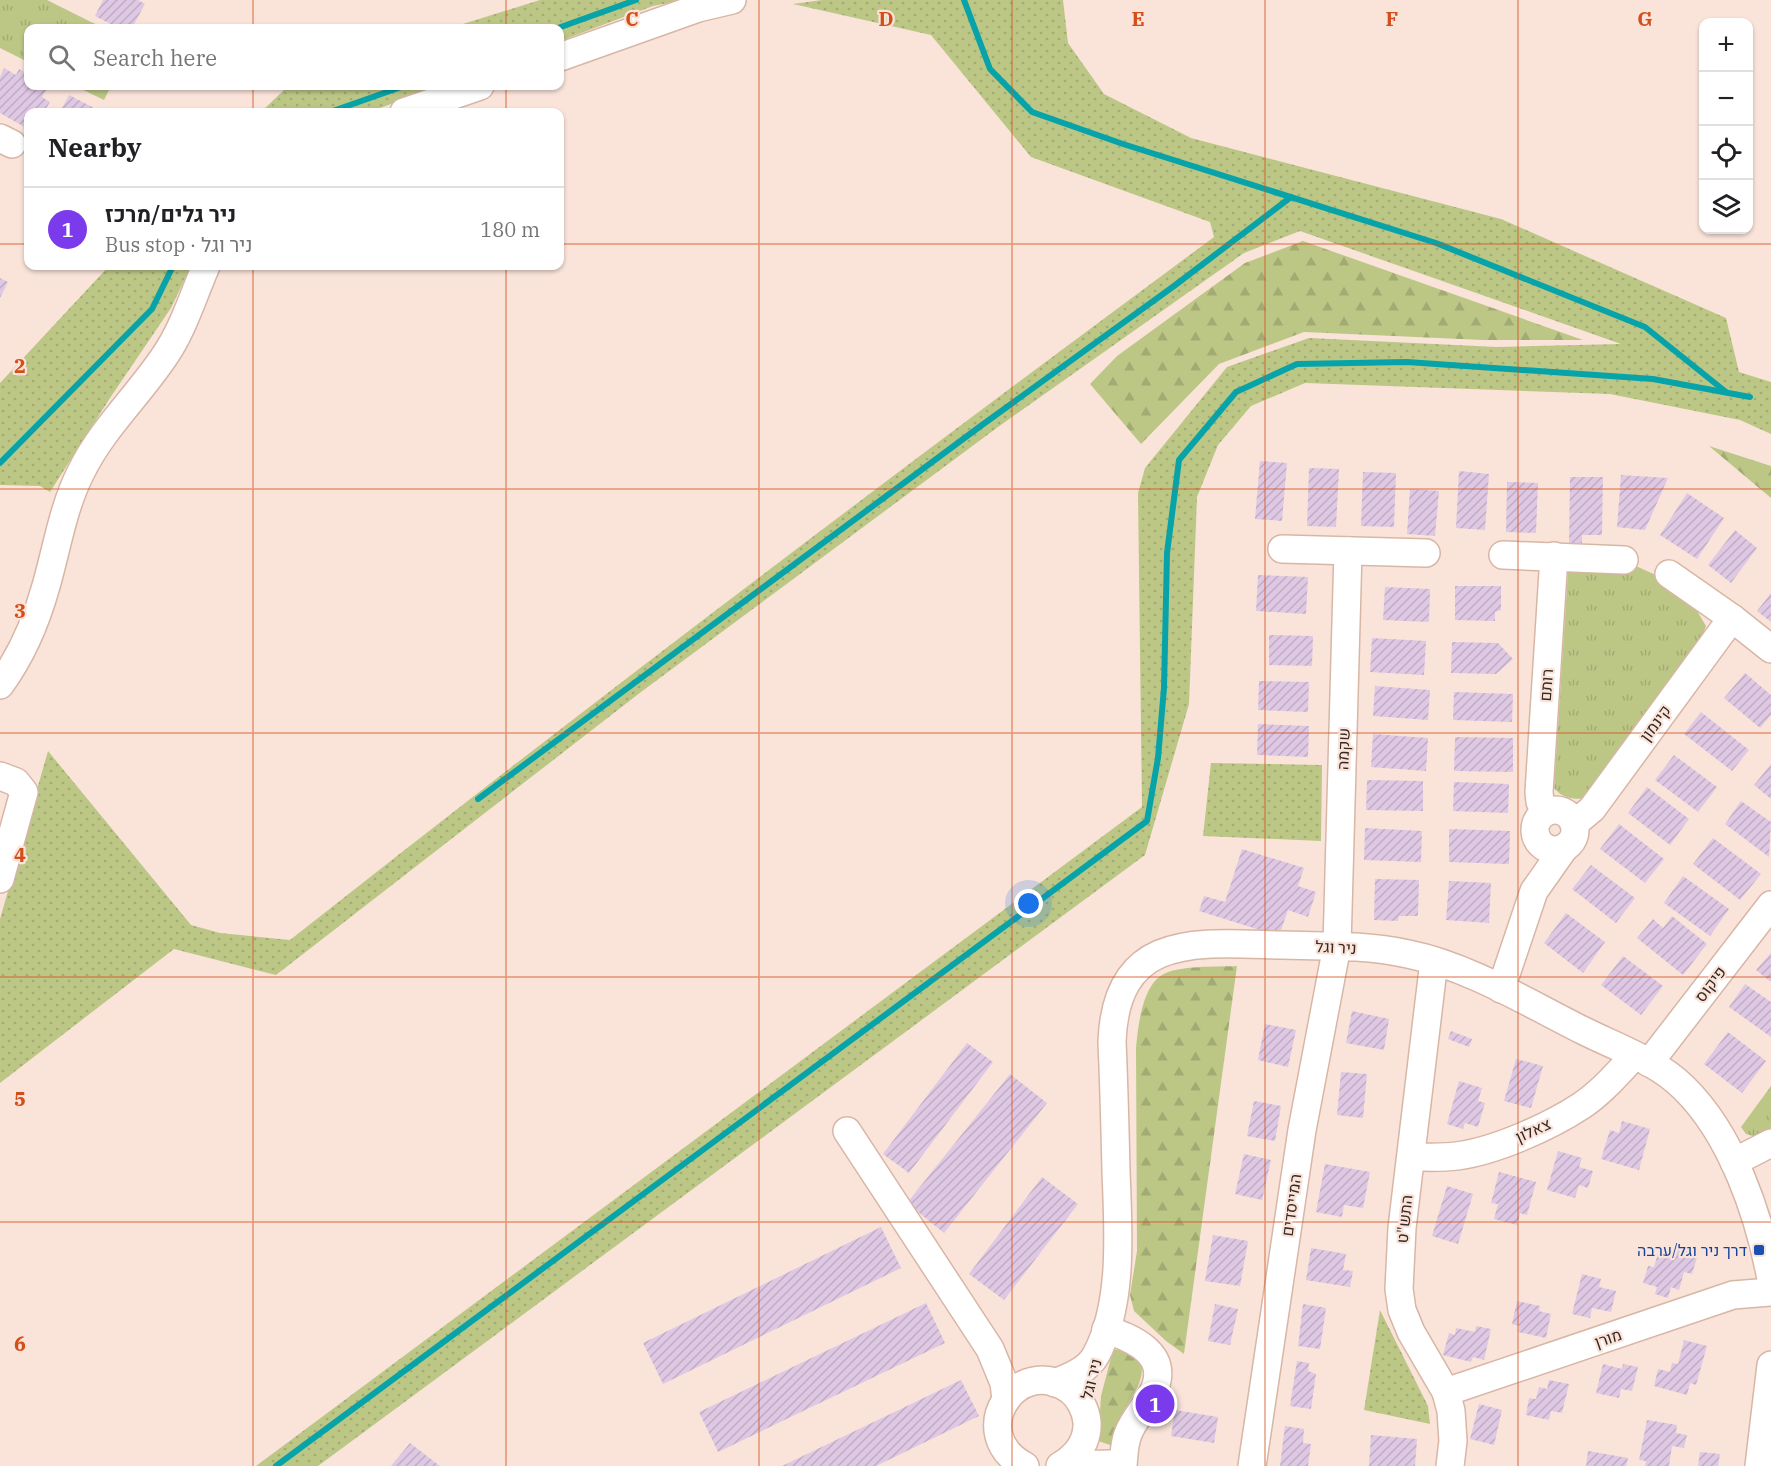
<!DOCTYPE html>
<html lang="en">
<head>
<meta charset="utf-8">
<style>
  :root { --surface:#fff; --page:#f2f2f2; --text:#202124; --muted:#757577; --line:#e0e0e0; --accent:#7c3aed }
  body { margin:0; font-family:"IBM Plex Serif",Heebo,serif; background:var(--page); color:var(--text) }
  .controls { position:absolute; right:18px; top:18px; display:grid; overflow:hidden; border-radius:12px; box-shadow:0 2px 4px #0004 }
  .controls button { width:54px; height:54px; display:grid; place-items:center; padding:0; border:0; border-bottom:2px solid var(--line); background:var(--surface); color:var(--text); font:30px sans-serif }
  .you { position:absolute; left:1029px; top:904px; width:21px; height:21px; margin:-15px; border:4px solid #fff; border-radius:50%; background:#1a73e8; box-shadow:0 0 0 9px #1a73e833 }
  .badge { display:grid; place-items:center; width:39px; height:39px; border-radius:50%; background:var(--accent); color:#fff; font-size:20px; font-weight:700 }
  .pin { position:absolute; translate:-50% -50%; border:3px solid #fff; box-shadow:0 2px 6px #0006 }
  .list { margin:0; padding:0; list-style:none }
  h2 { display:flex; justify-content:space-between; align-items:center; height:78px; margin:0; padding:0 24px; font-size:26px }
  h2 small { font-size:20px; font-weight:400; color:var(--muted) }
  .list li { display:grid; grid-template-columns:39px 1fr auto; gap:18px; align-items:center; box-sizing:border-box; height:84px; padding:0 24px; border-top:2px solid var(--line) }
  .list b { display:block; font-size:22px; white-space:nowrap }
  .list p { margin:0; font-size:20px; white-space:nowrap; color:var(--muted) }
  .list em { font-size:20px; font-style:normal; color:var(--muted) }
  .icon { flex:none; width:33px; height:33px; fill:none; stroke:currentColor; stroke-width:2; stroke-linecap:round; stroke-linejoin:round }
  .map { position:relative; flex:none; width:1771px; height:1466px; overflow:hidden }
  .search { position:absolute; background:var(--surface); box-shadow:0 2px 4px #0004; left:24px; top:24px; width:540px; height:66px; display:flex; align-items:center; gap:15px; box-sizing:border-box; padding:0 21px; border-radius:12px; color:var(--muted); font-size:22px }
  .panel { position:absolute; background:var(--surface); box-shadow:0 2px 4px #0004; left:24px; top:108px; width:540px; height:162px; border-radius:12px }
  .map>svg:first-child { display:block }
  .grass { fill:url(#grass-dots) }
  .forest { fill:url(#forest-firs) }
  .park { fill:url(#park-tufts) }
  .lines { fill:none; stroke-linecap:round; stroke-linejoin:round }
  .stream { stroke:#08a3a8; stroke-width:6 }
  .building { fill:url(#building-hatch) }
  .minor-casing { stroke:#d8b6a6; stroke-width:30 }
  .minor { stroke:#fff; stroke-width:27 }
  .grid { fill:none; stroke:#d44e19; stroke-width:1.5; stroke-opacity:0.55 }
  .transit-dot { fill:#1a4fb4; stroke:#fae4da; stroke-width:2 }
  .labels { text-anchor:middle; dominant-baseline:central; stroke-width:4.5; stroke-linejoin:round; paint-order:stroke }
  .street-label { font-size:16px; fill:#362822; stroke:#fae4da }
  .transit-label { font-size:16px; fill:#164399; stroke:#fae4da; text-anchor:end }
  .grid-label { font-size:20px; text-anchor:middle; font-weight:bold; fill:#d44e19; stroke:#fae4da; stroke-width:4.5; stroke-linejoin:round; paint-order:stroke }
</style>
</head>
<body>
<div class="map">
<svg width="1771" height="1466" viewBox="0 0 1771 1466">
  <defs>
    <pattern id="grass-dots" width="8" height="8" patternUnits="userSpaceOnUse" patternTransform="scale(1.5)"><rect width="8" height="8" fill="#bcc786"/><path d="M2 2h.1M6 6h.1" fill="none" stroke="#a2ab73" stroke-width="1.8" stroke-linecap="round"/></pattern>
    <pattern id="forest-firs" width="22" height="20" patternUnits="userSpaceOnUse" patternTransform="scale(1.5)"><rect width="22" height="20" fill="#bcc786"/><path d="M5 1l3.5 6h-7zM16 11l3.5 6h-7z" fill="#a2ab73"/></pattern>
    <pattern id="park-tufts" width="24" height="20" patternUnits="userSpaceOnUse" patternTransform="scale(1.5)"><rect width="24" height="20" fill="#bcc786"/><path d="M3 7l-1-3M5 7V3M7 7l1-3M15 17l-1-3M17 17v-4M19 17l1-3" fill="none" stroke="#a2ab73"/></pattern>
    <pattern id="building-hatch" width="6" height="6" patternUnits="userSpaceOnUse" patternTransform="scale(1.5)"><rect width="6" height="6" fill="#dfc8e4"/><path d="M-1 1l2-2M0 6l6-6M5 7l2-2" fill="none" stroke="#c0acc3"/></pattern>
  </defs>
  <rect width="100%" height="100%" fill="#fae4da"/>
  <g class="grass">
    <polygon points="540,0 683,0 653,6 560,41 560,28 450,28"/>
    <path d="M 822,0 L 1063,0 L 1068,43 L 1104,94 L 1191,138 L 1501,219 L 1726,318 L 1739,372 L 1771,382 L 1771,434 L 1740,420 L 1610,394 L 1305,383 L 1251,406 L 1218,445 L 1197,497 L 1189,704 L 1145,855 L 318,1466 L 256,1466 L 1142,807 L 1138,493 L 1145,468 L 1227,367 L 1309,338 L 1497,347 L 1621,344 L 1300,231 L 1244,253 L 998,427 L 641,692 L 276,975 L 174,949 L 0,1083 L 0,919 L 48,751 L 191,925 L 220,933 L 290,940 C 594,700 903,467 1214,237 L 1210,222 L 1031,157 L 931,35 L 793,4 Z"/>
    <polygon points="288,86 441,86 369,112 261,112"/>
    <polygon points="109,266 191,266 171,308 110,398 50,492 40,486 0,485 0,383"/>
    <polygon points="1211,763 1322,765 1321,841 1203,836"/>
    <polygon points="1380,1310 1428,1406 1430,1424 1364,1410"/>
  </g>
  <g class="forest">
    <polygon points="1303,241 1583,340 1483,340 1304,332 1219,364 1141,444 1090,384 1117,356 1245,263"/>
    <polygon points="1709,446 1771,466 1771,498"/>
    <path d="M 1237,966 L 1184,1354 L 1166,1341 L 1134,1311 L 1130,1295 L 1137,1251 L 1136,1048 C 1138,1027 1142,987 1162,975 C 1178,965 1217,967 1237,966 Z"/>
    <path d="M 1125,1349 L 1141,1361 C 1146,1383 1129,1398 1121,1418 C 1118,1427 1116,1437 1113,1446 L 1098,1441 L 1101,1396 L 1113,1350 Z"/>
  </g>
  <g class="park">
    <polygon points="0,0 47,0 103,28 28,28 28,62 0,48"/>
    <polygon points="75,86 111,86 104,100"/>
    <path d="M 1576,567 L 1638,567 L 1658,576 L 1694,606 L 1706,626 L 1701,639 L 1588,798 C 1575,800 1563,799 1554,788 L 1568,570 Z"/>
    <polygon points="1771,1086 1771,1129 1756,1137 1746,1134 1741,1127"/>
  </g>
  <g class="lines">
    <g class="stream">
      <polyline points="964,0 990,69 1032,112 1123,144 1436,243 1645,327 1726,392"/>
      <polyline points="558,28 636,0"/>
      <polyline points="330,112 404,86"/>
      <polyline points="0,463 152,309 173,266"/>
      <polyline points="478,799 982,425 1174,286 1291,197"/>
      <polyline points="276,1466 1147,821 1158,758 1164,688 1167,553 1179,460 1236,392 1297,364 1407,362 1653,379 1750,397"/>
    </g>
  </g>
  <g class="building">
    <polygon points="103,0 138,0 145,4 132,28 118,28 95,16"/>
    <polygon points="4,68 16,75 19,69 28,74 28,86 49,86 42,97 50,102 44,112 28,112 28,129 0,113 0,77"/>
    <polygon points="69,95 100,111 99,112 60,112"/>
    <polygon points="0,278 8,282 0,298"/>
    <polygon points="1260,461 1287,463 1282,521 1255,519"/>
    <polygon points="1309,468 1339,469 1336,527 1307,526"/>
    <polygon points="1459,471 1489,474 1485,530 1456,528"/>
    <polygon points="1363,472 1396,473 1394,527 1361,526"/>
    <polygon points="1621,475 1668,478 1645,530 1617,527"/>
    <polygon points="1570,477 1603,477 1602,535 1582,535 1582,543 1569,543"/>
    <polygon points="1507,482 1538,483 1536,533 1506,532"/>
    <polygon points="1410,489 1439,491 1435,536 1407,534"/>
    <polygon points="1687,493 1724,518 1697,559 1660,535"/>
    <polygon points="1735,530 1757,548 1731,583 1708,565"/>
    <polygon points="1258,575 1308,577 1306,614 1256,611"/>
    <polygon points="1455,586 1501,586 1501,610 1495,612 1495,621 1455,620"/>
    <polygon points="1385,587 1430,589 1429,622 1383,620"/>
    <polygon points="1771,593 1771,622 1757,611"/>
    <polygon points="1269,635 1313,636 1312,666 1269,665"/>
    <polygon points="1372,638 1426,641 1424,675 1370,672"/>
    <polygon points="1452,642 1498,643 1513,659 1496,674 1451,673"/>
    <polygon points="1745,673 1771,695 1771,715 1760,728 1724,698"/>
    <polygon points="1259,681 1309,682 1308,712 1258,710"/>
    <polygon points="1375,686 1430,690 1428,720 1373,716"/>
    <polygon points="1454,692 1513,694 1512,722 1453,720"/>
    <polygon points="1701,712 1749,750 1732,771 1684,734"/>
    <polygon points="1258,724 1309,726 1308,757 1257,755"/>
    <polygon points="1373,734 1428,738 1426,771 1371,767"/>
    <polygon points="1455,737 1513,738 1513,772 1454,771"/>
    <polygon points="1674,755 1717,787 1698,812 1655,780"/>
    <polygon points="1771,764 1771,799 1754,785"/>
    <polygon points="1367,780 1423,781 1423,811 1366,810"/>
    <polygon points="1454,782 1509,784 1508,813 1453,811"/>
    <polygon points="1647,787 1689,819 1670,845 1628,813"/>
    <polygon points="1741,801 1771,822 1769,857 1725,824"/>
    <polygon points="1619,824 1664,859 1645,883 1600,849"/>
    <polygon points="1365,828 1422,831 1421,862 1364,860"/>
    <polygon points="1449,829 1510,831 1509,864 1449,862"/>
    <polygon points="1713,838 1761,874 1740,900 1693,864"/>
    <polygon points="1242,849 1304,868 1298,886 1316,892 1308,917 1288,910 1279,936 1199,911 1204,896 1225,902"/>
    <polygon points="1591,865 1635,898 1616,923 1572,889"/>
    <polygon points="1683,876 1729,909 1710,936 1664,903"/>
    <polygon points="1375,879 1419,880 1418,916 1399,916 1398,921 1374,920"/>
    <polygon points="1449,881 1491,883 1489,923 1446,920"/>
    <polygon points="1566,913 1605,942 1583,973 1544,943"/>
    <polygon points="1672,916 1707,944 1683,975 1637,938 1653,919 1663,928"/>
    <polygon points="1771,953 1771,982 1756,970"/>
    <polygon points="1623,956 1663,986 1641,1015 1601,985"/>
    <polygon points="1745,984 1771,1002 1771,1037 1729,1007"/>
    <polygon points="1352,1011 1389,1019 1384,1050 1346,1043"/>
    <polygon points="1265,1024 1296,1030 1288,1067 1258,1060"/>
    <polygon points="1451,1031 1472,1039 1469,1047 1448,1039"/>
    <polygon points="1728,1032 1766,1061 1742,1093 1704,1064"/>
    <polygon points="967,1043 993,1062 909,1173 883,1154"/>
    <polygon points="1516,1059 1543,1066 1531,1108 1504,1101"/>
    <polygon points="1341,1072 1367,1074 1363,1118 1337,1115"/>
    <polygon points="1010,1074 1047,1103 944,1233 907,1203"/>
    <polygon points="1459,1081 1482,1088 1478,1101 1485,1103 1478,1127 1465,1123 1463,1129 1447,1124"/>
    <polygon points="1254,1101 1281,1106 1275,1141 1247,1136"/>
    <polygon points="1622,1121 1650,1129 1639,1170 1601,1159 1610,1130 1619,1133"/>
    <polygon points="1558,1151 1582,1158 1579,1167 1593,1171 1588,1188 1579,1185 1575,1198 1547,1190"/>
    <polygon points="1244,1154 1271,1160 1262,1200 1235,1194"/>
    <polygon points="1325,1164 1370,1172 1363,1208 1344,1205 1342,1217 1316,1212"/>
    <polygon points="1499,1172 1536,1182 1527,1215 1520,1213 1517,1225 1494,1219 1498,1204 1491,1203"/>
    <polygon points="1042,1177 1078,1204 1004,1300 969,1274"/>
    <polygon points="1447,1186 1473,1194 1458,1244 1432,1236"/>
    <polygon points="881,1227 901,1268 663,1384 643,1343"/>
    <polygon points="1213,1235 1248,1241 1240,1286 1205,1281"/>
    <polygon points="1311,1248 1346,1254 1343,1270 1353,1271 1350,1287 1306,1280"/>
    <polygon points="1677,1248 1698,1254 1692,1274 1684,1272 1679,1290 1671,1287 1668,1298 1655,1294 1657,1287 1643,1283 1648,1266 1654,1267 1659,1250 1675,1255"/>
    <polygon points="1582,1274 1601,1279 1599,1287 1616,1291 1611,1312 1592,1308 1590,1318 1572,1314"/>
    <polygon points="1517,1301 1540,1306 1539,1311 1551,1314 1546,1338 1518,1332 1519,1326 1512,1324"/>
    <polygon points="926,1303 945,1343 718,1452 699,1412"/>
    <polygon points="1215,1304 1238,1309 1230,1345 1208,1341"/>
    <polygon points="1303,1304 1326,1308 1320,1349 1298,1346"/>
    <polygon points="1476,1326 1491,1329 1484,1360 1473,1357 1471,1362 1443,1355 1449,1333 1455,1335 1456,1328 1475,1332"/>
    <polygon points="1684,1340 1707,1346 1696,1385 1690,1383 1687,1395 1654,1386 1658,1369 1670,1372 1672,1363 1678,1364"/>
    <polygon points="1297,1361 1309,1363 1308,1371 1316,1374 1311,1409 1290,1406"/>
    <polygon points="1603,1364 1622,1369 1623,1364 1638,1367 1632,1391 1621,1389 1619,1398 1596,1393"/>
    <polygon points="961,1380 979,1416 876,1466 782,1466"/>
    <polygon points="1549,1380 1569,1384 1562,1413 1551,1411 1549,1420 1526,1415 1529,1398 1536,1399 1539,1387 1547,1389"/>
    <polygon points="1479,1404 1502,1410 1494,1445 1470,1439"/>
    <polygon points="1175,1410 1218,1417 1214,1443 1171,1436"/>
    <polygon points="1647,1420 1677,1425 1676,1433 1687,1435 1684,1448 1672,1446 1669,1466 1645,1466 1646,1461 1639,1460"/>
    <polygon points="1285,1426 1304,1429 1303,1443 1311,1444 1308,1466 1280,1466"/>
    <polygon points="1371,1435 1417,1439 1415,1466 1369,1466"/>
    <polygon points="410,1443 440,1466 391,1466"/>
    <polygon points="1588,1451 1628,1458 1626,1466 1586,1466"/>
    <polygon points="1700,1452 1720,1454 1718,1466 1698,1466"/>
  </g>
  <g class="lines">
    <defs>
      <g id="minor">
        <polyline points="560,57 698,8 732,0"/>
        <polyline points="404,112 480,86"/>
        <polyline points="0,138 12,144"/>
        <polyline points="1282,549 1426,553"/>
        <polyline points="1503,555 1624,560"/>
        <polyline points="1669,574 1732,618 1771,649"/>
        <path d="M 0,685 C 22,655 36,622 46,586 C 57,548 63,507 81,472 C 102,429 137,397 164,357 C 183,330 193,296 206,266"/>
        <polyline points="0,776 16,782 24,792 0,879"/>
        <circle cx="1555" cy="830" r="20"/>
        <polyline points="1546,812 1540,802 1539,792 1554,556"/>
        <polyline points="1574,824 1592,809 1732,618"/>
        <polyline points="1434,961 1402,1228 1399,1289 1402,1310 1411,1332 1446,1392 1451,1411 1453,1441 1450,1466"/>
        <polyline points="1501,989 1534,891 1565,847"/>
        <polyline points="1649,1063 1771,905"/>
        <polyline points="847,1131 990,1349 1004,1383 1006,1400"/>
        <path d="M 1411,1157 C 1426,1157 1442,1158 1457,1156 C 1495,1151 1549,1127 1581,1106 C 1601,1093 1618,1073 1634,1056"/>
        <polyline points="1734,1162 1771,1143"/>
        <path d="M 1106,1329 C 1130,1338 1166,1351 1156,1385 C 1151,1402 1135,1416 1128,1434 C 1124,1444 1124,1455 1123,1466"/>
        <path d="M 1055,1383 C 1070,1377 1088,1370 1096,1355 C 1124,1303 1118,1228 1116,1171 C 1115,1128 1114,1085 1112,1042 C 1116,931 1198,943 1282,945 C 1324,946 1367,945 1408,954 C 1468,966 1528,1003 1582,1030 C 1616,1047 1657,1061 1684,1088 C 1732,1135 1759,1215 1771,1279"/>
        <polyline points="1446,1392 1733,1295 1771,1292"/>
        <polyline points="1063,1465 1110,1464 1121,1466"/>
        <path d="M 1025,1466 C 964,1434 1017,1352 1070,1390 C 1079,1397 1086,1410 1087,1422 C 1088,1442 1077,1456 1060,1466"/>
        <polyline points="1252,1466 1302,1130 1337,946 1348,551"/>
        <polyline points="1759,1466 1771,1365"/>
      </g>
    </defs>
    <use href="#minor" class="minor-casing"/>
    <use href="#minor" class="minor"/>
  </g>
  <path class="grid" d="M 253,0 L 253,28M 506,0 L 506,28M 759,0 L 759,1466M 1012,0 L 1012,1466M 1265,0 L 1265,1466M 1518,0 L 1518,1466M 253,86 L 253,112M 506,86 L 506,112M 0,244 L 28,244M 560,244 L 1771,244M 253,266 L 253,1466M 506,266 L 506,1466M 0,489 L 1771,489M 0,733 L 1771,733M 0,977 L 1771,977M 0,1222 L 1771,1222"/>
  <rect class="transit-dot" x="1753" y="1244" width="12" height="12" rx="3"/>
  <g class="labels">
    <g class="street-label">
      <text transform="translate(1546 685) rotate(-86)">רותם</text>
      <text transform="translate(1655 723) rotate(-54)">קינמון</text>
      <text transform="translate(1343 749) rotate(-88)">שקמה</text>
      <text transform="translate(1336 947) rotate(3)">ניר וגל</text>
      <text transform="translate(1710 984) rotate(-53)">פיקוס</text>
      <text transform="translate(1533 1130) rotate(-24)">צאלון</text>
      <text transform="translate(1291 1205) rotate(-82)">המייסדים</text>
      <text transform="translate(1404 1219) rotate(-84)">התש"ט</text>
      <text transform="translate(1608 1338) rotate(-19)">מורן</text>
      <text transform="translate(1091 1379) rotate(-76)">ניר וגל</text>
    </g>
    <g class="transit-label">
      <text x="1747" y="1250">דרך ניר וגל/ערבה</text>
    </g>
  </g>
  <g class="grid-label">
    <text x="632" y="26">C</text>
    <text x="886" y="26">D</text>
    <text x="1138" y="26">E</text>
    <text x="1392" y="26">F</text>
    <text x="1645" y="26">G</text>
    <text x="20" y="373">2</text>
    <text x="20" y="618">3</text>
    <text x="20" y="862">4</text>
    <text x="20" y="1106">5</text>
    <text x="20" y="1351">6</text>
  </g>
</svg>
<div class="controls">
<button>+</button>
<button>−</button>
<button><svg class="icon" aria-label="locate" viewBox="0 0 24 24"><circle cx="12" cy="12" r="6"/><path d="M12 2v4M12 18v4M2 12h4M18 12h4"/></svg></button>
<button><svg class="icon" aria-label="layers" viewBox="0 0 24 24"><path d="M12 4l9 5-9 5-9-5zM3 14l9 5 9-5"/></svg></button>
</div>
<div class="you"></div>
<div class="pin badge" style="left:1155px;top:1404px">1</div>
<div class="search"><svg class="icon" aria-label="search" viewBox="0 0 24 24"><circle cx="10" cy="10" r="6"/><path d="M15 15l6 6"/></svg>Search here</div>
<section class="panel">
<h2>Nearby<small></small></h2>
<ul class="list">
<li><span class="badge">1</span><div><b>ניר גלים/מרכז</b><p>Bus stop · ניר וגל</p></div><em>180 m</em></li>
</ul>
</section>
</div>
</body>
</html>
